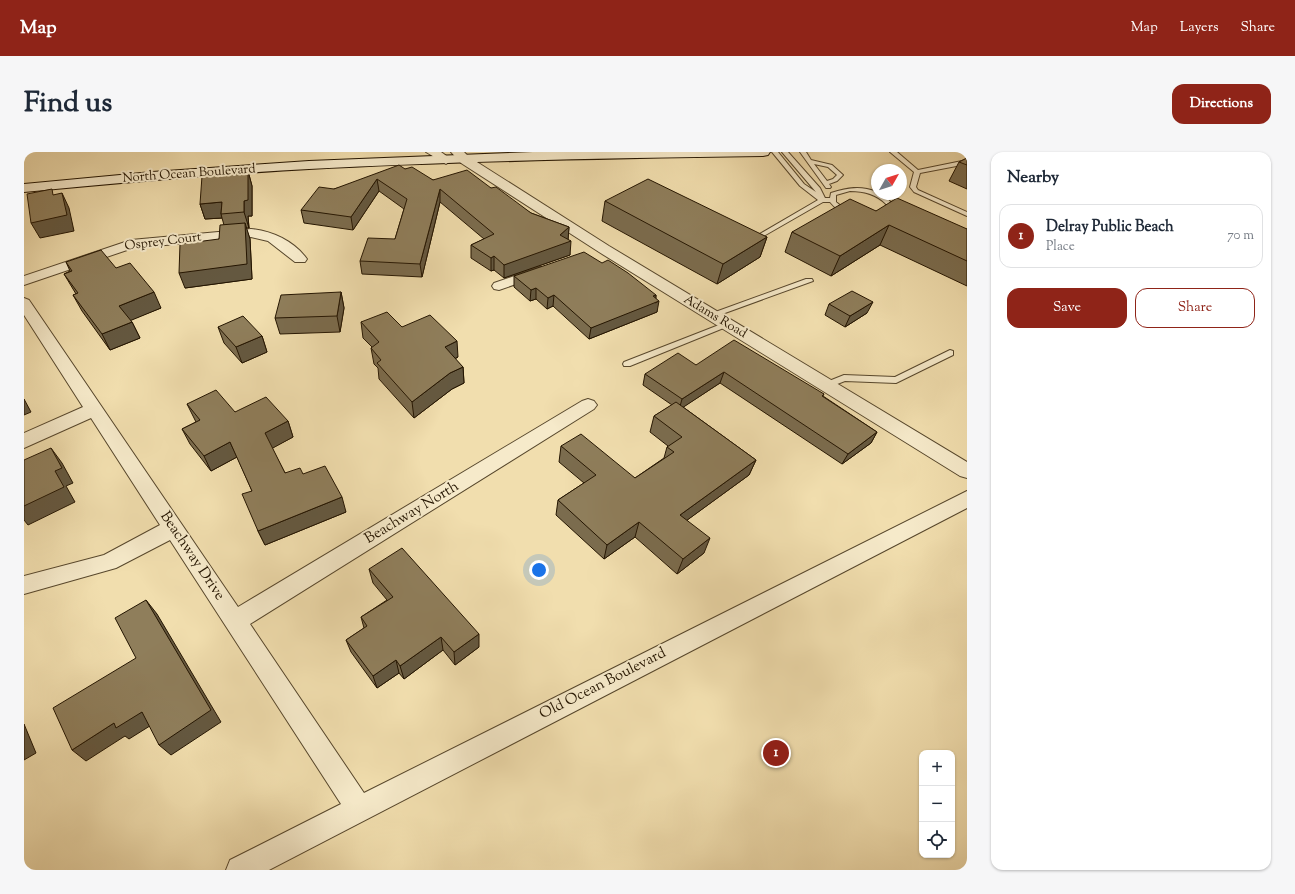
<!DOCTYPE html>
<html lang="en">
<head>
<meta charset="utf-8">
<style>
  :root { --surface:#fff; --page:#f6f6f7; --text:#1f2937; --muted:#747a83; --line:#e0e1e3; --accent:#8f2418 }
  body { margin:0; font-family:"Sorts Mill Goudy",serif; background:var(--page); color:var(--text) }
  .controls { position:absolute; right:12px; bottom:12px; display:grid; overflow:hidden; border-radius:8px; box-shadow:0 1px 3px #0004 }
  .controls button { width:36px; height:36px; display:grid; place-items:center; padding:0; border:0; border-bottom:1px solid var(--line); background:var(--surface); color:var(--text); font:20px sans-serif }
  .compass { position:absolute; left:847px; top:12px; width:36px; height:36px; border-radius:50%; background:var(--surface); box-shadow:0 1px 3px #0004; rotate:51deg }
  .you { position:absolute; left:515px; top:418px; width:14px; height:14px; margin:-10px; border:3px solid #fff; border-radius:50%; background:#1a73e8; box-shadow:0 0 0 6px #1a73e833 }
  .badge { display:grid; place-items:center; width:26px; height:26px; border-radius:50%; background:var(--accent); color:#fff; font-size:13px; font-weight:700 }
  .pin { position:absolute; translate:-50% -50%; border:2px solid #fff; box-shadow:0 1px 4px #0006 }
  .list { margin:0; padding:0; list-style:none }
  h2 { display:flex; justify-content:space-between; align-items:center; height:52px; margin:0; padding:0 16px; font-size:17px }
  h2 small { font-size:13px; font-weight:400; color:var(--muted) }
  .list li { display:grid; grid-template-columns:26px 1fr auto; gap:12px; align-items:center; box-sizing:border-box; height:64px; margin:0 8px 8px; padding:0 8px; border:1px solid var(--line); border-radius:12px }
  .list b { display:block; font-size:15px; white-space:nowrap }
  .list p { margin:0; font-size:13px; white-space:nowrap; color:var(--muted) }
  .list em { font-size:13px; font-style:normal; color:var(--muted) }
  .actions { display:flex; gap:8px; padding:12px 16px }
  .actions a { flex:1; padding:9px 0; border:1px solid var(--accent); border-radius:12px; text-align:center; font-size:14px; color:var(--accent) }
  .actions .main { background:var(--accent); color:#fff }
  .icon { flex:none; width:22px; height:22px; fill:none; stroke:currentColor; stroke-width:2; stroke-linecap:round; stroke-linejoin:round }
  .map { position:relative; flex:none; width:943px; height:718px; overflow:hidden; border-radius:12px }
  header { display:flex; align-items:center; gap:24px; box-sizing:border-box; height:56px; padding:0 20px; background:var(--accent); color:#fff }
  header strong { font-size:19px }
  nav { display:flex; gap:22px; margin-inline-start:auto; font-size:14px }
  .intro { display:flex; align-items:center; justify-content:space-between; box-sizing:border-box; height:96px; padding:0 24px }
  h1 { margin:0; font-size:28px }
  .button { padding:10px 18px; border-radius:12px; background:var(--accent); color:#fff; font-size:14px; font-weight:700 }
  main { display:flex; gap:24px; padding:0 24px }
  aside { flex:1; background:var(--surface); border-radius:12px; box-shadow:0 1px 3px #0004 }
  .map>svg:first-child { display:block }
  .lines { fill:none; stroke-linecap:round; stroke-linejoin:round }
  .service-casing { stroke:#57472c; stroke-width:2 }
  .minor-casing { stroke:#57472c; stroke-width:2 }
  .secondary-casing { stroke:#241501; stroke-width:2 }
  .service { fill:#f6eaca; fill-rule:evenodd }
  .minor { fill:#f6eaca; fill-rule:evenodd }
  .secondary { fill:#f6eaca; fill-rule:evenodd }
  .wall { fill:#7b6c4e; stroke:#241501 }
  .shaded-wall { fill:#645840; stroke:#241501 }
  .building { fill:#8f7e5b; stroke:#241501 }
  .labels { text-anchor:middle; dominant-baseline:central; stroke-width:4; stroke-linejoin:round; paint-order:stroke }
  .far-street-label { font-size:13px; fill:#241501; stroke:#f6eaca }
  .street-label { font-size:15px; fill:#241501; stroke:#f6eaca }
</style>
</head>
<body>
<header>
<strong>Map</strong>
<nav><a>Map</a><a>Layers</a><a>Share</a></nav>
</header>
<div class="intro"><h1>Find us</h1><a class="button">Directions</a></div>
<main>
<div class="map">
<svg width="943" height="718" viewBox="0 0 943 718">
  <rect width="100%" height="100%" fill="#f1deae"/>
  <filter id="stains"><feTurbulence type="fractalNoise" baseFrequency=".005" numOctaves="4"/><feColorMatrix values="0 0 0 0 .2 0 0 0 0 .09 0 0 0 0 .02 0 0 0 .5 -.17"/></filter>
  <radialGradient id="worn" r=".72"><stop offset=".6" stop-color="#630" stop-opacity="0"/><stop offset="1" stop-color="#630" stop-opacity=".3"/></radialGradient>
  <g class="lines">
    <defs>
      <g id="service">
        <path d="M 748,0 L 754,0 L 780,32 L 792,40 L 758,0 L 764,0 L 796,36 L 801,46 L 806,46 L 807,41 C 823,36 836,33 853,40 L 853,42 C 860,42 864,47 868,52 L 868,59 C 852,76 819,67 806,50 L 799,50 L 738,85 L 734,85 L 734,83 L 794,48 L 776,34 ZM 826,39 C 840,39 852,42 862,52 L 862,58 C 845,68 825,62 812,50 L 812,43 Z"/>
        <path d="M 776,0 L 782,0 L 787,8 L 808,13 L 819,23 L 813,29 L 805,32 L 807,35 L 806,36 L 802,36 ZM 790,12 L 804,15 L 813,23 L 809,27 L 803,29 Z"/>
        <polygon points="866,0 873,0 894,18 943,8 943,12 896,21 892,35 894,38 943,60 943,64 890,40 886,35 890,20"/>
        <polygon points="782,127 788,127 789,129 690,165 687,165 683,163"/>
        <polygon points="700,171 703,171 707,173 606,214 600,214 599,212 600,210"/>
        <polygon points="926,198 929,199 929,203 872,231 821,229 803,236 799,233 800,231 820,223 871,225"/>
      </g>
      <g id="minor">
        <polygon points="402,0 417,0 428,8 422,12"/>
        <polygon points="427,0 440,0 445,5 585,94 943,310 943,326 936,324 575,100 437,11"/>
        <path d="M 227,77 C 248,79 270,89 283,107 L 281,110 L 271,110 L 244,89 L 227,85 L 109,96 L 0,133 L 0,124 L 107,88 Z"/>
        <polygon points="516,115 521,116 523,119 521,122 475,138 470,137 468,134 470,131"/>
        <polygon points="0,146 5,148 214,455 558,249 564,247 570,249 573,253 570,257 226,472 340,641 943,339 943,356 245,718 202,718 206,708 317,652 146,388 92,416 0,442 0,424 80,403 136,373 67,266 0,296 0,281 59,255 0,163"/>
      </g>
      <path id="secondary" d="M 509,0 L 746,0 L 744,3 L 739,4 C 588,6 437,9 285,17 C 190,22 95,31 0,40 L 0,32 L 128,20 L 285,9 Z"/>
    </defs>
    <use href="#service" class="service-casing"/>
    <use href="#minor" class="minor-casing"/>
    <use href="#secondary" class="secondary-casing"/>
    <use href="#service" class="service"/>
    <use href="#minor" class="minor"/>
    <use href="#secondary" class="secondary"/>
  </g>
  <g class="wall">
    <polygon points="943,6 943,37 925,29 935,10"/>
    <polygon points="381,17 409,28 467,36 507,61 545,75 544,87 546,103 480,126 470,118 467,119 447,106 447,93 460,87 416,50 398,125 338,122 336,109 371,87 380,57 355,39 329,78 280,71 277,58 310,37"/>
    <polygon points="224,19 228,34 228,64 224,64 225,76 222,76 226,87 228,127 161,136 195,87 200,73 198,66 181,67 176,52"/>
    <polygon points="581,49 743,85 736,105 693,132 578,69"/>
    <polygon points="852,59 943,77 943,134 856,93 807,124 761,100 768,80"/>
    <polygon points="42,110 92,116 137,156 106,168 108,170 116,186 86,198 58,159 49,143 52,142 40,122 46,119"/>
    <polygon points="490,124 632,143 632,146 633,160 565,187 529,154 523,157 512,147 506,149 490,135"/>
    <polygon points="317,140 320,156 316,180 256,182 251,166"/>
    <polygon points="805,152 843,161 821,175 801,163"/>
    <polygon points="337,170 378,175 434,205 431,207 439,215 440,231 428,237 390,266 355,227 354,216 350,212 347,196 348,195 339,186"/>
    <polygon points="194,175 238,184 243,200 218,211 200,191"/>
    <polygon points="672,213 800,242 799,244 853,280 847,291 818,312 696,231 659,255 732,308 725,323 663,368 680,401 653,422 611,385 580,407 532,363 534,348 560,331 535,310 537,294 611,326 640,306 643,295 644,294 626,280 630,264 648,253 619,233 621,222"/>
    <polygon points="163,252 264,269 269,285 248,296 261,321 279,322 322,360 241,393 234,379 228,339 213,305 187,319 166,292 158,277 172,270"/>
    <polygon points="345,417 455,495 431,513 419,498 380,527 375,521 353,536 327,500 322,488 340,476 337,465 363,448 349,431"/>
  </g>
  <g class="shaded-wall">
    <polygon points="224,19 228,34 228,64 224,64 225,76 220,60 220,49"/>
    <polygon points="353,27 355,39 329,78 327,65"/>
    <polygon points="416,37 416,50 398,125 396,112"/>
    <polygon points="38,41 45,56 50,79 16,86 7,71"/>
    <polygon points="198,50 197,62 198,66 181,67 176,52"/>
    <polygon points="221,71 226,87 228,127 161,136 155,121"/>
    <polygon points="865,73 856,93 807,124 816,104"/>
    <polygon points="545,75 544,88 547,89 546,103 480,126 480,113 536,83"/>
    <polygon points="743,85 736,105 693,132 699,112"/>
    <polygon points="470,104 470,118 467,119 467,106"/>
    <polygon points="512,136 512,147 506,149 507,138"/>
    <polygon points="130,140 137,156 103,170 95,154"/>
    <polygon points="317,140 320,156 316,180 313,164"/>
    <polygon points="530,143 529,154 523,157 524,146"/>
    <polygon points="632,143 631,151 635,149 633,160 565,187 567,176"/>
    <polygon points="849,150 843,161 821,175 826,164"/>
    <polygon points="108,170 116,186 86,198 78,182"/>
    <polygon points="238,184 243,200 218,211 212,195"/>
    <polygon points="433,189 434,205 422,211 421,195"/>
    <polygon points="439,215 440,231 428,237 390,266 388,250 426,221"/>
    <polygon points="700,220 696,231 655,258 658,247"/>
    <polygon points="0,247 7,260 0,263"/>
    <polygon points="264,269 269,285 247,297 241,281"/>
    <polygon points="853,280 847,291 818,312 824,302"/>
    <polygon points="206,290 213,305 187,319 180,304"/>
    <polygon points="27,296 38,311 49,331 42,334 51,350 4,373 0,368 0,354 31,319"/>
    <polygon points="732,308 725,323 651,377 656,363"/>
    <polygon points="318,345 322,360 241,393 234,379"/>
    <polygon points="615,370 611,385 580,407 583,393"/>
    <polygon points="686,386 680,401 653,422 659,407"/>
    <polygon points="122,448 133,462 197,570 147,603 135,593"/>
    <polygon points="455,482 455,495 431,513 430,500"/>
    <polygon points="417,485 419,498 380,527 376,514"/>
    <polygon points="372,508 375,521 353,536 349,524"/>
    <polygon points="118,560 129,572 105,587 101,584 62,609 48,598 90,571"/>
    <polygon points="0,572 12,601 0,608"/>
  </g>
  <g class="building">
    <polygon points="943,6 943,13 935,10"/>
    <polygon points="375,13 381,17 388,15 409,28 443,18 467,36 472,35 507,61 545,75 536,83 547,89 480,113 470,104 467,106 447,93 470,82 416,37 396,112 336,109 344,86 371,87 383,47 353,27 327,65 277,58 295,35 310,37"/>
    <polygon points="224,19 224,48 220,49 220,60 197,62 198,50 176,52 178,24"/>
    <polygon points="624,27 743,85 699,112 581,49"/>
    <polygon points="28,37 29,43 38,41 43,63 7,71 3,42"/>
    <polygon points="873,46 943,77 943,109 865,73 816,104 768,80 826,47 852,59"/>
    <polygon points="221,71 223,112 155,121 156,92 195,87 196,73"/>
    <polygon points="77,98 92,116 106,111 130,140 95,154 108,170 78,182 49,143 54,141 40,122 48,119 42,110"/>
    <polygon points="560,100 578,111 584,108 604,121 632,143 629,144 635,149 567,176 530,143 524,146 512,136 507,138 490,124"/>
    <polygon points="828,139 849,150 826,164 805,152"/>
    <polygon points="317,140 313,164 251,166 257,143"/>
    <polygon points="363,160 378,175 406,163 433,189 421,195 439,215 426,221 388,250 353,211 357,208 347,196 355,190 337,170"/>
    <polygon points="219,164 238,184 212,195 194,175"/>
    <polygon points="710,188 800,242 798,244 853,280 824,302 700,220 658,247 621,222 654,201 672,213"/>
    <polygon points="192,238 211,260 242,245 264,269 241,281 261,321 276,316 279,322 301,314 318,345 234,379 218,342 228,339 206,290 180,304 158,277 176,268 163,252"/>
    <polygon points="652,250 732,308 656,363 686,386 659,407 615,370 583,393 534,348 572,323 537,294 557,282 611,326 650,300 643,295 658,285 630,264"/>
    <polygon points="27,296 38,316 31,319 40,335 0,354 0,308"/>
    <polygon points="378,396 455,482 430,500 417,485 376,514 372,508 349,524 322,488 343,474 337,465 369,445 345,417"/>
    <polygon points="122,448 187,558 135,593 118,560 92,576 90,571 48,598 29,556 112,506 91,466"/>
  </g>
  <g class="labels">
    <g class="far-street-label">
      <text transform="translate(165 22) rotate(-4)">North Ocean Boulevard</text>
      <text transform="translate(139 90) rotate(-7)">Osprey Court</text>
      <text transform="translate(691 165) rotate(31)">Adams Road</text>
    </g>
    <g class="street-label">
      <text transform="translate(388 361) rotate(-31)">Beachway North</text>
      <text transform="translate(168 404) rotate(56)">Beachway Drive</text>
      <text transform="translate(579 532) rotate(-27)">Old Ocean Boulevard</text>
    </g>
  </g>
  <rect width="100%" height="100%" filter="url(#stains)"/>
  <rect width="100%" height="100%" fill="url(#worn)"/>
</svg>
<div class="controls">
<button>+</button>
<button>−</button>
<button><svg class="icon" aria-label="locate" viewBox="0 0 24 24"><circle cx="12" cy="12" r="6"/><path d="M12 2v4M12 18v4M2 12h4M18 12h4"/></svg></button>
</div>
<svg class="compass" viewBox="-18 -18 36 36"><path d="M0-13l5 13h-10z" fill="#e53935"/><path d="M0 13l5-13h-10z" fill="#747a83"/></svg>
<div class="you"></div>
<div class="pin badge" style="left:752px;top:601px">1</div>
</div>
<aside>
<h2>Nearby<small></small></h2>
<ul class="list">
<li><span class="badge">1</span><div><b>Delray Public Beach</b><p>Place</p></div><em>70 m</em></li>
</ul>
<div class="actions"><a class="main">Save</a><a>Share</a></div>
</aside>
</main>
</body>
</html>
